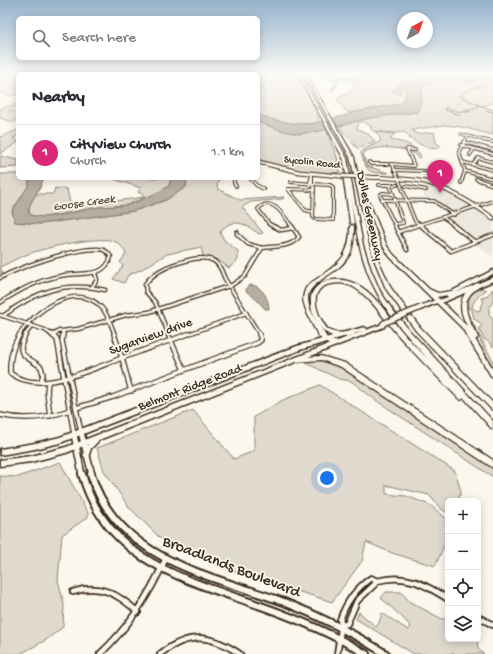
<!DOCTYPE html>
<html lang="en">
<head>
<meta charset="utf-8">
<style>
  :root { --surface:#fff; --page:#f7f7f7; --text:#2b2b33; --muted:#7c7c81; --line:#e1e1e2; --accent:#db2777 }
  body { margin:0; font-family:"Gochi Hand",sans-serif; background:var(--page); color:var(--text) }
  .controls { position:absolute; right:12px; bottom:12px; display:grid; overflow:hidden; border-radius:6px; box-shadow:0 2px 10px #0003 }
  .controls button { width:36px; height:36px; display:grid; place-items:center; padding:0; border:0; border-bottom:1px solid var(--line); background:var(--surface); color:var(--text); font:20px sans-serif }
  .compass { position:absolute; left:397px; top:12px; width:36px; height:36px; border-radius:50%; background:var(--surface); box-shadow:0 2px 10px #0003; rotate:41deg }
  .you { position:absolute; left:327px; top:478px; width:14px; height:14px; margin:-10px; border:3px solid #fff; border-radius:50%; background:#1a73e8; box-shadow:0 0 0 6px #1a73e833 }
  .badge { display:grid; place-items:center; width:26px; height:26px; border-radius:50%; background:var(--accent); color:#fff; font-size:13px; font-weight:700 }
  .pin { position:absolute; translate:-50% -33px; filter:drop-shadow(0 1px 2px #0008) }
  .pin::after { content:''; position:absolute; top:21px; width:14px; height:12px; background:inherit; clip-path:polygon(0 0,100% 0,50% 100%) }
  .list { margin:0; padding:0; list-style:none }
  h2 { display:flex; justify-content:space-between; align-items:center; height:52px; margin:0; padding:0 16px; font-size:17px }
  h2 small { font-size:13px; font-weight:400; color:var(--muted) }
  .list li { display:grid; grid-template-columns:26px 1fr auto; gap:12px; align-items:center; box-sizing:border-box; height:56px; padding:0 16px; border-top:1px solid var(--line) }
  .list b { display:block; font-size:15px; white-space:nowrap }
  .list p { margin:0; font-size:13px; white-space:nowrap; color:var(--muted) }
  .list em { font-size:13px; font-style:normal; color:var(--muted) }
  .icon { flex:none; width:22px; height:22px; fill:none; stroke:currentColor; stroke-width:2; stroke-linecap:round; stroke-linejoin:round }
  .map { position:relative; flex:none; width:493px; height:654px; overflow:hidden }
  .search { position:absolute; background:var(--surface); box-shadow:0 2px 10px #0003; left:16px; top:16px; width:244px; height:44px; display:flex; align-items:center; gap:10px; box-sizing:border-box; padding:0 14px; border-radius:6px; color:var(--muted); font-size:15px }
  .panel { position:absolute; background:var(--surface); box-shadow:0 2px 10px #0003; left:16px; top:72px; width:244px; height:108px; border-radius:6px }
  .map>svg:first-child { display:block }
  .built { fill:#ede8dd }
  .green { fill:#dfd9ce; stroke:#8d8276 }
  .water { fill:#b6aea2; stroke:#85796d }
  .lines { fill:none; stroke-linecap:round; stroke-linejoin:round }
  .minor-far4-casing { stroke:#3b2a1e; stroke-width:3 }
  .minor-far3-casing { stroke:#3b2a1e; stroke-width:4 }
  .minor-far2-casing { stroke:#3b2a1e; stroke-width:5 }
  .minor-far1-casing { stroke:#3b2a1e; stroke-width:6 }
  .minor-casing { stroke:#3b2a1e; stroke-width:8 }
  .secondary-far2-casing { stroke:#3b2a1e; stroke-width:5 }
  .secondary-far1-casing { stroke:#3b2a1e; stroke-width:8 }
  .secondary-casing { stroke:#3b2a1e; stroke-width:10 }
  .primary-casing { stroke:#3b2a1e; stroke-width:3 }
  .motorway-casing { stroke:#3b2a1e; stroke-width:2.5 }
  .minor-far4 { stroke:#fbf7ec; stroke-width:1.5 }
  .minor-far3 { stroke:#fbf7ec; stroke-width:2 }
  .minor-far2 { stroke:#fbf7ec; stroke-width:2.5 }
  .minor-far1 { stroke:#fbf7ec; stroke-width:3.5 }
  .minor { stroke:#fbf7ec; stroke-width:4.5 }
  .secondary-far2 { stroke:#fbf7ec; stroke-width:3 }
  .secondary-far1 { stroke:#fbf7ec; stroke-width:5 }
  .secondary { stroke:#fbf7ec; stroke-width:6 }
  .primary { fill:#fbf7ec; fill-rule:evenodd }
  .motorway { fill:#fbf7ec; fill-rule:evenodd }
  .secondary-bridge-casing { stroke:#3b2a1e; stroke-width:5; stroke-linecap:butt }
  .primary-bridge-casing { stroke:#3b2a1e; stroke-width:7; stroke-linecap:butt }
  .secondary-bridge { stroke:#fbf7ec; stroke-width:3 }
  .primary-bridge { stroke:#fbf7ec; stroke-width:4.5 }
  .labels { text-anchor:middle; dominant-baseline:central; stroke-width:3.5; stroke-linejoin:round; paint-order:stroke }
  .far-street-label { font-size:11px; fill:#3b2a1e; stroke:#fbf7ec }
  .far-water-label { font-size:12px; font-style:italic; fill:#605246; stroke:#fbf7ec }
  .street-label { font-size:13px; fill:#3b2a1e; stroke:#fbf7ec }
  .near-street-label { font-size:16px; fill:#3b2a1e; stroke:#fbf7ec }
</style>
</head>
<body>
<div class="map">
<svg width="493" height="654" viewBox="0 0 493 654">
  <rect width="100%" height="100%" fill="#fbf7ec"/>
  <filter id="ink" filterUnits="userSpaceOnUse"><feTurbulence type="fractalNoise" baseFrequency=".025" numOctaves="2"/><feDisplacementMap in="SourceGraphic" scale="8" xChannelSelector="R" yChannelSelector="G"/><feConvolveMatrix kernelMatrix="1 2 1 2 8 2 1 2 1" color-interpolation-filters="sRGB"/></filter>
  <g filter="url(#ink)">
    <polygon class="built" points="422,184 448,192 459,197 493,221 493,257 440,218 447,213 424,197"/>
    <g class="green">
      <polygon points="0,74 12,74 0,79 6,83 18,79 18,94 11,96 0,93"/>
      <path d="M 252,74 L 295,74 L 312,102 L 320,122 C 299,127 279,122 258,115 L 258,90 L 261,89 L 261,86 L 258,84 L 258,74 Z"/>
      <polygon points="379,74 426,74 408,85 406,86 405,85 394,89 404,87 406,89 405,99 400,104 348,113 337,100 338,98 352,92 352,87 361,86"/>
      <path d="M 493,78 L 493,80 C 481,85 468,88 458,96 L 493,112 L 493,135 L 462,127 L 444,125 L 412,130 L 416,134 L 434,132 L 436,142 L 441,147 C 429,152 419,143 409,138 L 410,137 L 404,132 L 396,133 L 373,131 L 370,128 L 372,127 L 364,122 L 360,122 L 358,124 L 357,129 L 367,133 L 375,141 L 358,149 L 342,131 L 340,126 L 369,118 L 417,112 L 421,103 L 422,87 C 438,77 456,82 474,82 L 465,81 Z"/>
      <polygon points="493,83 493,103 482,106 461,96 470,89"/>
      <polygon points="14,104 18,106 8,110 10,112 18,111 18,120 13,122 0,118 0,109"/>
      <path d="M 258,122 C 281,132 302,135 326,129 L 337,157 L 340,172 C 314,177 282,167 258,159 Z"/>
      <polygon points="18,130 18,136 13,138 18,142 0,154 0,137"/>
      <path d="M 375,132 L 395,134 L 392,136 L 391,140 C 404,142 416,145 421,157 L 419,158 L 417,156 L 417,155 C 407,147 371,144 363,154 L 367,166 L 388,173 C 367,173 367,172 361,153 L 363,150 L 381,141 L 379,136 Z"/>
      <polygon points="0,156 18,160 18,167 0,168"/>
      <path d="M 0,174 L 18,174 L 18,178 L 29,178 L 29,185 L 12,211 L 15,222 L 40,224 L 134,211 L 166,200 L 186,187 L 187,178 L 219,178 L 217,186 L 218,189 L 240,200 L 284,197 L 283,199 L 251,202 L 242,207 L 263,233 L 259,234 C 246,224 232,216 220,232 L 224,240 L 238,251 L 238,260 L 229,268 L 218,260 L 203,256 L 201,247 L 167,254 L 142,269 L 128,275 L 124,283 L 113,279 L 123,266 L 120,262 L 126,254 C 124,249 121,245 116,242 C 102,234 44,248 28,254 C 19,257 11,262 2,266 L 0,268 L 3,272 L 0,274 Z"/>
      <polygon points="111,178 171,178 171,179 169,186 160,192 147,197 138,192 141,188"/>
      <polygon points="55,188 67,189 71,208 101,198 100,203 145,197 127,205 99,207 51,216 40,217 30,215 29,207 35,194 53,194"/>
      <path d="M 481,288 L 486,290 C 480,295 473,299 472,308 L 477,311 L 480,310 L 481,306 L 484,302 L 481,298 L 486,297 L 493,289 L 493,302 L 489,307 L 489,314 L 493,320 L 493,347 L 489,342 L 484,339 L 479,329 L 482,324 L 474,319 L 472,310 L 468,308 C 470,295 469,295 481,288 Z"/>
      <polygon points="469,316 470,317 493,361 493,369"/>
      <polygon points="313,359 324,360 337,365 493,468 493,477 377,401 351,381 339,379 304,362"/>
      <polygon points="320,385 455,471 461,491 458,501 448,501 448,513 440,508 429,495 386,485 386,494 406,496 430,505 448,520 448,537 435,566 392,553 366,542 362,561 332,602 224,568 165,543 129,507 104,471 97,448 193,410 234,459 254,451 254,417 283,400"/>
      <polygon points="60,462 88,513 88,517 62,535 58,580 64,604 63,627 46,640 20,654 0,654 0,476 18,477"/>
      <polygon points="386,592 401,592 410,602 442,619 448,619 448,639 477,639 478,649 484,654 414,654 356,619 359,612 376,627 379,623 382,613 408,630 411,627 402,617 381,598"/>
    </g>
    <g class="water">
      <path d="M 426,74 L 465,76 L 493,74 L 493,78 L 465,81 L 474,82 C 465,86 461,81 454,81 C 443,80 430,82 422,87 L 421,103 L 417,112 L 369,118 L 320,131 L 299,134 L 283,131 L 258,122 L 258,115 L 274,120 L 296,124 L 311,124 L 365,110 L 400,104 L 405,99 L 406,89 L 402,88 L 399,94 L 391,91 L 403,81 L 410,79 L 405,84 L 406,86 Z"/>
      <path d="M 29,178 L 43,178 C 42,189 31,199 28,210 L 30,215 C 53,221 77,210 100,207 C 109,206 119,207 127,205 C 141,201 157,193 169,186 L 171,178 L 187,178 L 186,187 L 166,200 L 134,211 L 40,224 L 15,222 L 12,211 L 29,185 Z"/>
      <path d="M 251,285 C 263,286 269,300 269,309 L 265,309 L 256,299 L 246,291 L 246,288 Z"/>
    </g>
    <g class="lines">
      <defs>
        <g id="minor-far4">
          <polyline points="318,74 336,80 355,74"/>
          <polyline points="350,76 365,81"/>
          <polyline points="344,79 361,83 372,78 361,74"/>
          <polyline points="332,90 338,81"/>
          <polyline points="446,109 459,113 481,107 493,111"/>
          <polyline points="461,134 487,141"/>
          <polyline points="465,141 468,136"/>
        </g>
        <g id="minor-far3">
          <polyline points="483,140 493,142"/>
          <polyline points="464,142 493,150"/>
          <polyline points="461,145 493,154"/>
          <polyline points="470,155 474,149"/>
          <polyline points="369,162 371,164 388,164"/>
          <polyline points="462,162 493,170"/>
          <polyline points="391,164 414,166 407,149 415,150"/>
          <polyline points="393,165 415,221 420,225"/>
          <polyline points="473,165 478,158 493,162"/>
          <polyline points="394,170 425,171"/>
          <polyline points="465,171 493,179"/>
          <polyline points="234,178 234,183 236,186"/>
          <polyline points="250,178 256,185 264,189"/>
          <polyline points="476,179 493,185"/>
          <polyline points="291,182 312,184"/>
          <polyline points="461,183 465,171 459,151 466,140"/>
          <polygon points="312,184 330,185 333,187 333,220 316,219 313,217 314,188"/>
          <polyline points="312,184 310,182 312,175 312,184"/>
          <polyline points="379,185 397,185"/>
          <polyline points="390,185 403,223 394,224"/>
          <polyline points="406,186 426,190"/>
          <polyline points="393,194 383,193 380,195 395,225"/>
          <polyline points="382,200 434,201 454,215"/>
          <polyline points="313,212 305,210 288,189 314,190"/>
          <polyline points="444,218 454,225"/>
          <path d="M 270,225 L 258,209 C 272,195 283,215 291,225"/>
          <polyline points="418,225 493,201"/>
        </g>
        <g id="minor-far2">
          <polyline points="269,224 281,230 293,228"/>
          <polyline points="290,224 293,228"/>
          <polyline points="394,224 407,250"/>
          <polyline points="419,224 451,251 493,235"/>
          <polyline points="452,224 475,242"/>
          <polyline points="237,232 237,234 248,244 262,248"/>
          <polyline points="398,232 421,224"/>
          <path d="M 0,278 C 22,266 74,248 99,249 C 104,249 108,252 111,257 C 109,263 106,268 99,271 C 89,275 77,273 65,275 C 41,279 20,289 0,303"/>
          <polyline points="92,287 97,280 95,273"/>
          <polyline points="0,315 45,330 52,335"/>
          <path d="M 3,316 C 36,291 64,281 105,290"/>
          <path d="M 62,331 L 78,329 L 126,315 L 149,312 L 232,285 L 245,276 L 262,248 C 275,246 290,248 299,237 L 293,228"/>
          <path d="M 19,335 C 34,311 75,281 101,307 C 108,314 111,325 115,335"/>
          <polyline points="25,335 32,326"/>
          <polyline points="54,335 59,331 63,332 63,335"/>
          <path d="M 169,335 L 155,302 L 146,292 L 145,284 C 153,273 165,267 178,263 C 188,260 204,255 214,261 C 221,265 222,273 225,279 C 237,298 248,316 260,335"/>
          <polyline points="186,335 246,313"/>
        </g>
        <g id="minor-far1">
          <path d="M 20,334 C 12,347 9,358 10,373 C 39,396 91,369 122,358"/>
          <path d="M 26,334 C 13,357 28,356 41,367 L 43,374 L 41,382"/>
          <polyline points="51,334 53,335"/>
          <polyline points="55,334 53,336 57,339 74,434"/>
          <polyline points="63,334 62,341 81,432"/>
          <polyline points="114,334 122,358"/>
          <polyline points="168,334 184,370"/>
          <polyline points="122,358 131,391"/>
          <polyline points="122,358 188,334"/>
          <polyline points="184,370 257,343 261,340 259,334"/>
          <polyline points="48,382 47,392 50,416"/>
          <polyline points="76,408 113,397 184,370"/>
          <path d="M 0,415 C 24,421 47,418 70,410"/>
        </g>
        <g id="minor">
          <path d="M 371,578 L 377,581 L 376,583 L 357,601 L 347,624 L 342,625 L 340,620 C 346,602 355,589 371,578 Z"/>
          <path d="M 377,581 C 406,573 424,584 448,599"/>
          <path d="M 73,592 C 100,583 118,594 138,612"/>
          <polyline points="478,617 493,625"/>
          <path d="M 100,654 C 129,627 149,596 165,560"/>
          <path d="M 160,654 C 189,632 210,634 240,654"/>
          <polyline points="337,654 341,629"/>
        </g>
        <g id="secondary-far2">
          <polyline points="258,162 299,172 340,176"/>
          <path d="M 366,177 C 385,178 406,178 425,182 C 450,189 472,203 493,218"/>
        </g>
        <g id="secondary-far1">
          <polyline points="81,432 92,475"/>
          <polyline points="74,434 82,475"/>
          <polyline points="86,455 89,447 97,439"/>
        </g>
        <g id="secondary">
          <path d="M 82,474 C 107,562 185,579 261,606 C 298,619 333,634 366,654"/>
          <path d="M 91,474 C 117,560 210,575 284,602 C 320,616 353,633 386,654"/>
        </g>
        <g id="primary">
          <polygon points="493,270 493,274 455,293 493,277 493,281 444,302 437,303 422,309 420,307 420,306 435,300 442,299 448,297 446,295 446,294"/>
          <polygon points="384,321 386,322 386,323 384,327 66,453 31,462 0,466 0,460 31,456 66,447 363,331 300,350 60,443 35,449 0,455 0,449 35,443 60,437 297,346 364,327 366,328 367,329 366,330 380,325 382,322"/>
        </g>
        <g id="motorway">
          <path d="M 298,74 L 300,74 L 347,158 L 363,245 L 371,270 L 380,291 L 392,309 L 410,331 L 493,421 L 493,429 L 491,428 L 464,398 L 461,400 L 459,399 C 438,377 416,356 396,333 C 383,318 372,299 355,288 C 348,284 340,282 332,284 C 311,287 314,305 321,319 C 324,324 326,329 331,331 C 337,334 346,332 352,331 L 354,331 L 355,333 L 354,335 C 341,338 328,339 320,326 L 327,338 L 337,342 L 338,344 L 337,346 C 332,346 327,344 323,341 C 316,334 304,309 303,299 C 303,297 304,293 305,290 C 307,285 313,281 318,278 C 341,262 350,255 350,226 L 352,225 L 354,226 C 354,235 354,245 350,254 C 347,259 342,265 338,268 C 329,276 308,285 308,298 C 308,307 313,315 317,322 C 314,316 311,311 311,304 C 308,282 334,276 351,282 C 372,289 385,312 399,328 C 408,339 418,349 428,359 C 409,338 389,317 376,291 C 361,263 356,231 351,199 L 354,223 L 352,224 L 350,223 L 343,175 L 346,174 L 343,158 Z"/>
          <path d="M 304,74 L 306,74 L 354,157 L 363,197 L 365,196 L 367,197 L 387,246 L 394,255 L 429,289 L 438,293 L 451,291 L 453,292 L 454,293 L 453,294 L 437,297 L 467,326 C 460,312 457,300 470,288 C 473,285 476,283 481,283 L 482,284 C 477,289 471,292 468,298 C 462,310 472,326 478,337 L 477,339 L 475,339 L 493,369 L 493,377 L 491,376 L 462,328 L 390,257 L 383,246 L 364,198 L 377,257 L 391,288 L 420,327 L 493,403 L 493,410 L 491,409 L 416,331 L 386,289 L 373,257 L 350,157 Z"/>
          <polygon points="321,356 345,363 493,460 493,468 341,367 321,360 295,362 293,362 292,360 293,358 295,358"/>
        </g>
      </defs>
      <use href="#minor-far4" class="minor-far4-casing"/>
      <use href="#minor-far3" class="minor-far3-casing"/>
      <use href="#minor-far2" class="minor-far2-casing"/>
      <use href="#minor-far1" class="minor-far1-casing"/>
      <use href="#minor" class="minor-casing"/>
      <use href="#secondary-far2" class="secondary-far2-casing"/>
      <use href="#secondary-far1" class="secondary-far1-casing"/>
      <use href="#secondary" class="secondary-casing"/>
      <use href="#primary" class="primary-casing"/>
      <use href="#motorway" class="motorway-casing"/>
      <use href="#minor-far4" class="minor-far4"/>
      <use href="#minor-far3" class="minor-far3"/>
      <use href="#minor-far2" class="minor-far2"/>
      <use href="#minor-far1" class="minor-far1"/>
      <use href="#minor" class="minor"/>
      <use href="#secondary-far2" class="secondary-far2"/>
      <use href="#secondary-far1" class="secondary-far1"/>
      <use href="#secondary" class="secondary"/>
      <use href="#primary" class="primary"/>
      <use href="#motorway" class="motorway"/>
      <defs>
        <polyline id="secondary-bridge" points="340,176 366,177"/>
        <polyline id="primary-bridge" points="384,323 422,307"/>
      </defs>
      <use href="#secondary-bridge" class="secondary-bridge-casing"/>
      <use href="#primary-bridge" class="primary-bridge-casing"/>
      <use href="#secondary-bridge" class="secondary-bridge"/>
      <use href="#primary-bridge" class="primary-bridge"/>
    </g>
  </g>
  <linearGradient id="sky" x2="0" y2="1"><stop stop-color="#94b2cc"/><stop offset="0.45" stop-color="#fdfbf6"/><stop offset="1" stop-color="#fdfbf6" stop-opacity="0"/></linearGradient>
  <rect width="493" height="165" fill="url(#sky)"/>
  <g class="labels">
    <g class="far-street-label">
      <text transform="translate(312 163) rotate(6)">Sycolin Road</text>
    </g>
    <g class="far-water-label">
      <text transform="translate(84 204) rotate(-8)">Goose Creek</text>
    </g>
    <g class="street-label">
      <text transform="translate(369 216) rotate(78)">Dulles Greenway</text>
      <text transform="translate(151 337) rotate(-20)">Sugarview drive</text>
      <text transform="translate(190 388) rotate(-21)">Belmont Ridge Road</text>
    </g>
    <g class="near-street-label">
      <text transform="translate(231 568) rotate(21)">Broadlands Boulevard</text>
    </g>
  </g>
</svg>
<div class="controls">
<button>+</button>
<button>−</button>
<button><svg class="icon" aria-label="locate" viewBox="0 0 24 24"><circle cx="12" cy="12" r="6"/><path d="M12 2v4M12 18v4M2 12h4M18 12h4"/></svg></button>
<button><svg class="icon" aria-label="layers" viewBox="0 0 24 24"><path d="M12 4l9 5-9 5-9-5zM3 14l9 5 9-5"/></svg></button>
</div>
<svg class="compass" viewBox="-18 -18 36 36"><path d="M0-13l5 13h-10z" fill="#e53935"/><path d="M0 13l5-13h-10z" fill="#7c7c81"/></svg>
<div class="you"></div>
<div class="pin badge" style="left:440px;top:193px">1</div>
<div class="search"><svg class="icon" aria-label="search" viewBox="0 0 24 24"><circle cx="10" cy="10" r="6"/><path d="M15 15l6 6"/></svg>Search here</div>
<section class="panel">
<h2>Nearby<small></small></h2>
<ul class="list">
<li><span class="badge">1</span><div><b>CityView Church</b><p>Church</p></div><em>1.1 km</em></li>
</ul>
</section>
</div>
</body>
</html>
